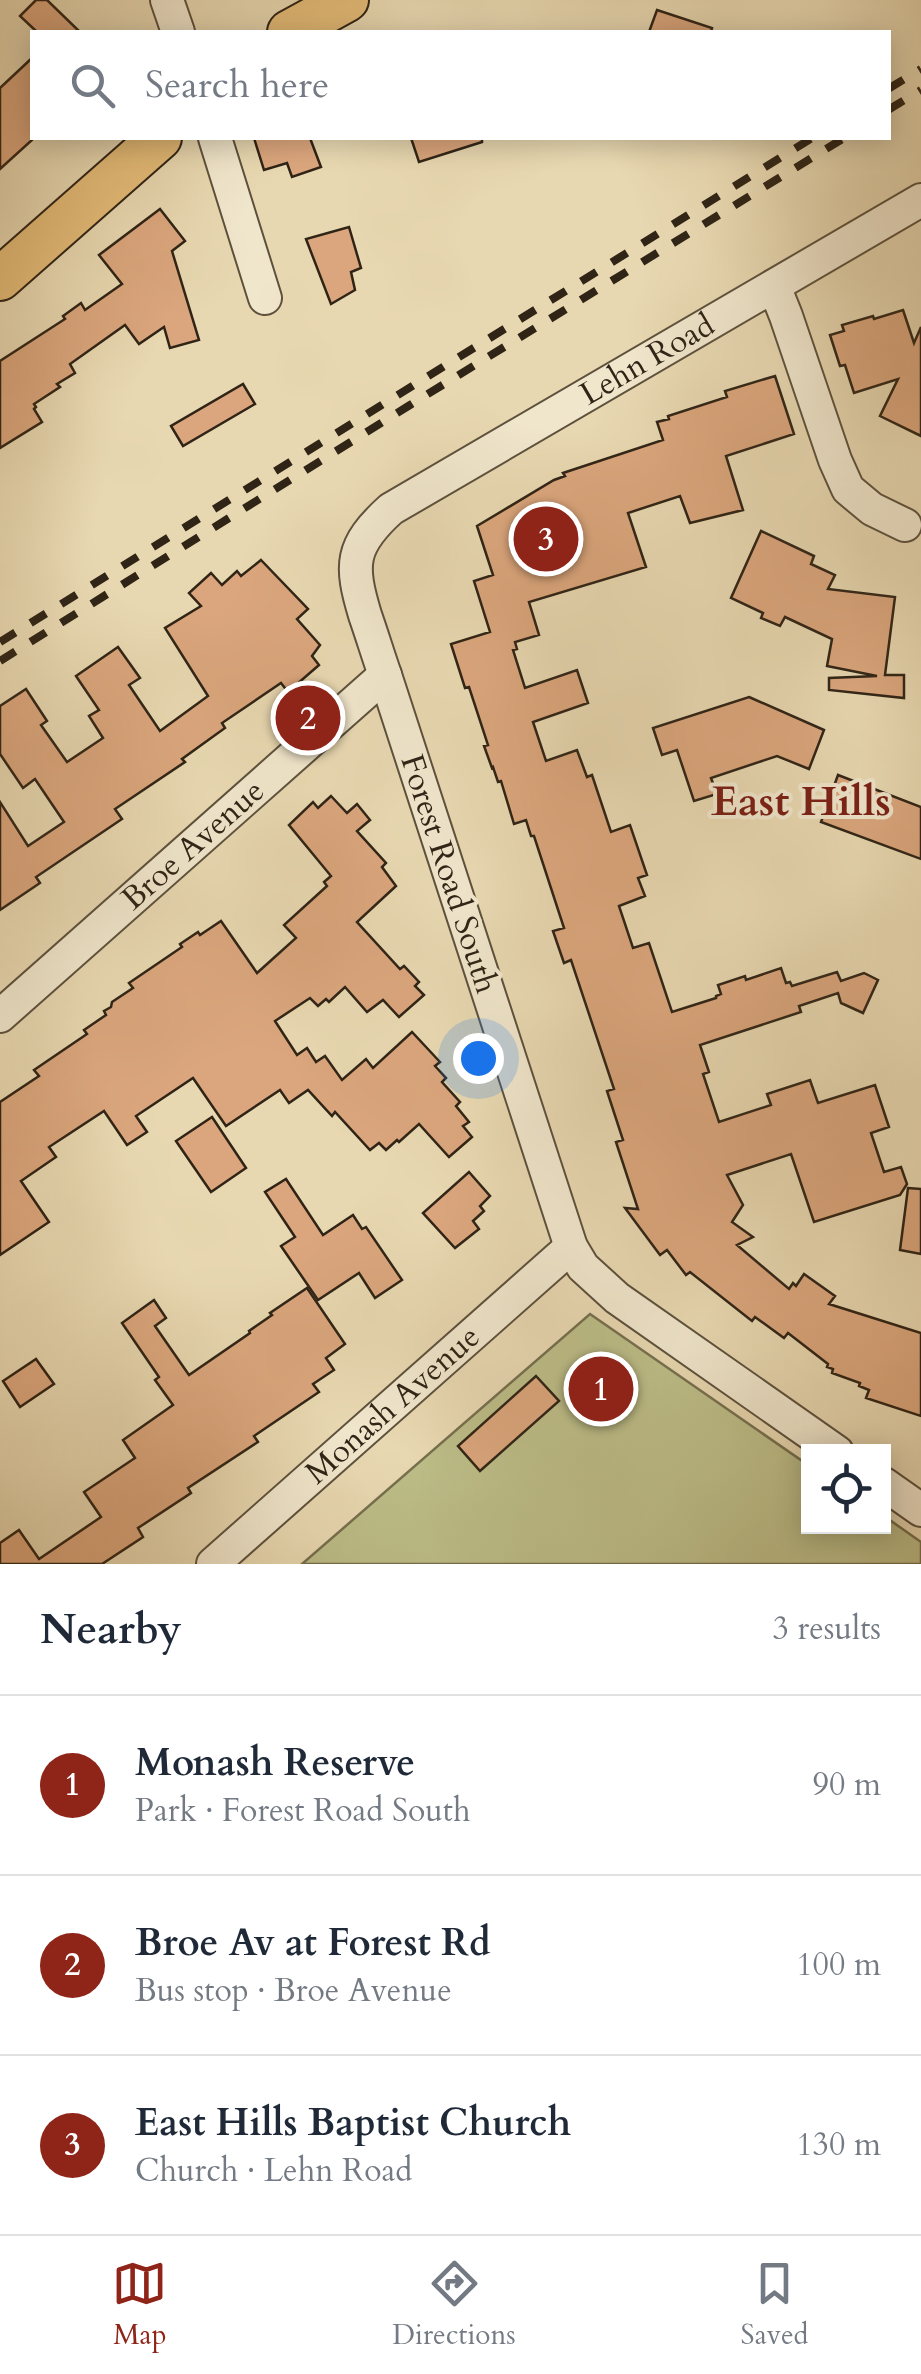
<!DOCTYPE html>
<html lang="en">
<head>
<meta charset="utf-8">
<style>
  :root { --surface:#fff; --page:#f2f2f3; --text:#1f2937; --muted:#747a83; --line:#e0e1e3; --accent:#8f2418 }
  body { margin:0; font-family:Cardo,serif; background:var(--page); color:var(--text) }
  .controls { position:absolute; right:30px; bottom:30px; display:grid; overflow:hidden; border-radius:0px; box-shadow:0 5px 25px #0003 }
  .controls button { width:90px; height:90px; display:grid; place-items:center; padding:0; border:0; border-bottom:2px solid var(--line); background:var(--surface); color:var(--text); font:50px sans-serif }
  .you { position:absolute; left:478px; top:1058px; width:35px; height:35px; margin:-25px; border:8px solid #fff; border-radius:50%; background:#1a73e8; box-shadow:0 0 0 15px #1a73e833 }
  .badge { display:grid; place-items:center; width:65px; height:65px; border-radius:50%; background:var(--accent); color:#fff; font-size:32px; font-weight:700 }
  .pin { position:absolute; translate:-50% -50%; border:5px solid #fff; box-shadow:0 2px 10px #0006 }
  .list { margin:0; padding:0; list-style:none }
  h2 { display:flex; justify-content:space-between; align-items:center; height:130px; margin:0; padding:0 40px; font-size:42px }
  h2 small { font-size:32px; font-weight:400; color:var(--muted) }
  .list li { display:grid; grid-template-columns:65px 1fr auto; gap:30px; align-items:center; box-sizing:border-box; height:180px; padding:0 40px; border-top:2px solid var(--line) }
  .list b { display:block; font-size:38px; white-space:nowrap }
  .list p { margin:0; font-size:32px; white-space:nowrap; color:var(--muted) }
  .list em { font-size:32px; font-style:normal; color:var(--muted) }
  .icon { flex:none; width:55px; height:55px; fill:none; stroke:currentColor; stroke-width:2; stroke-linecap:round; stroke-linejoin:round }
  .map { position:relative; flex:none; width:921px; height:1564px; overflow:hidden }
  .search { position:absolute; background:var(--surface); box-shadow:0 5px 25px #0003; left:30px; right:30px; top:30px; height:110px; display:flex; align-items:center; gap:25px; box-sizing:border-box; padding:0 35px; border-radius:0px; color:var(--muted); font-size:38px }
  .sheet { height:670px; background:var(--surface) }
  nav { display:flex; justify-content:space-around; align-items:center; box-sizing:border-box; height:140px; border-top:2px solid var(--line); background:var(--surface); font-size:28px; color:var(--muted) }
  nav a { display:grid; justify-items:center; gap:5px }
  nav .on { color:var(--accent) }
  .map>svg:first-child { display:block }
  .green { fill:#bcbd88; stroke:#76704f; stroke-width:2.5 }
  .building { fill:#dba67d; stroke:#2f2416; stroke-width:2.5 }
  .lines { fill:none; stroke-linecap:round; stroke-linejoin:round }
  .minor-casing { stroke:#5d513d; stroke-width:36 }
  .major-casing { stroke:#2f2416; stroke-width:46 }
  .minor { stroke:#f0e6cc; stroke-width:32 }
  .major { stroke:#e4bc78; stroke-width:42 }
  .rail { stroke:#2f2416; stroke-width:8; stroke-dasharray:18 18; stroke-linecap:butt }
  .labels { text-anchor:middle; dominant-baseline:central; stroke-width:8; stroke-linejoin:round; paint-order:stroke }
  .street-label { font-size:32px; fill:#2f2416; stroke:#f0e6cc }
  .district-label { font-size:42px; font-weight:bold; fill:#7a1f14; stroke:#f0e6cc }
</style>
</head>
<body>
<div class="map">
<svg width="921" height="1564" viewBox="0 0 921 1564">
  <rect width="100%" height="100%" fill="#e8d8b1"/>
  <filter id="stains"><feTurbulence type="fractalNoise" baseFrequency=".002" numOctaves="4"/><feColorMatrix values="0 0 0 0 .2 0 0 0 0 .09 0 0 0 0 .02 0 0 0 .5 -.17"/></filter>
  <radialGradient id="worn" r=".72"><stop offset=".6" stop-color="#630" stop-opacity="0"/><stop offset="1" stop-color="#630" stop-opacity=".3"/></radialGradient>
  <polygon class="green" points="590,1314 808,1465 808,1526 884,1526 884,1516 921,1542 921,1564 302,1564"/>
  <g class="building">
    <polygon points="36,0 47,0 80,32 37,32 20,16"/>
    <polygon points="657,10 712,28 711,32 649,32"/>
    <polygon points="32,58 32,140 0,169 0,88"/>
    <polygon points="254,138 310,138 321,167 292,177 287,163 264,170"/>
    <polygon points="411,138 482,138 482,142 419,162"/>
    <polygon points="160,209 185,241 172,251 199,340 170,348 164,327 139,344 125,325 70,364 75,373 57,384 60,387 34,404 36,407 34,409 42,422 0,448 0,361 65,319 63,316 81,303 85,310 122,284 99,255"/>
    <polygon points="349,227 361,268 351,272 355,290 331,304 306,239"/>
    <polygon points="903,310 914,343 921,327 921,436 880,416 898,379 854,393 845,365 840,366 830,335 844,331 842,325 873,316 874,319"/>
    <polygon points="775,376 794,434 726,456 743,510 690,523 680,496 628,513 646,567 529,602 539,635 515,642 517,649 513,650 525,688 577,670 588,703 533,722 546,761 577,750 587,777 592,775 611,832 630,825 647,875 638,878 645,896 619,906 633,948 649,943 672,1012 716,998 716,996 721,994 718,985 745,976 746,980 781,968 786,983 790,982 792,986 837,972 841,981 864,973 878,980 863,1013 841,1003 838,993 799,1006 801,1012 700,1045 709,1072 703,1074 719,1122 771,1105 767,1094 810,1080 818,1103 875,1085 889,1127 871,1133 884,1172 901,1167 907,1184 900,1195 814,1222 791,1154 727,1175 743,1205 732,1222 753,1237 737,1245 789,1289 793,1283 796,1286 804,1274 835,1296 829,1304 921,1333 921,1416 866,1398 869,1390 859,1386 860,1383 832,1373 833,1369 827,1367 828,1364 788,1333 784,1338 755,1317 752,1321 690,1272 686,1275 667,1250 660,1255 625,1208 638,1209 616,1142 623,1140 607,1091 614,1089 571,960 564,963 553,931 564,928 534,836 531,836 526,820 514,824 501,781 498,782 493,767 492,768 484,746 488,745 469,687 465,688 451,644 490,632 474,581 493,575 477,526 554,480 565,476 563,473 663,440 657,422 669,419 668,416 727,397 725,391"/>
    <polygon points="243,384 255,404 183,446 171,426"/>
    <polygon points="761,531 814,556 811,564 835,575 828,589 895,597 885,675 904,675 904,698 829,690 829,678 877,676 827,666 832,639 785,617 780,626 761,618 763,613 731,598"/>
    <polygon points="261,560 308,609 297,619 320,645 312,656 319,665 288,692 281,683 222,723 225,728 182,759 185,762 115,809 122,819 36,877 40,883 0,910 0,802 28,846 64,822 35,779 23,788 0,754 0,706 26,689 47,721 41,725 67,762 103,738 89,716 99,710 76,676 118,647 140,678 129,685 160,731 208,696 165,628 201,606 189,593 211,573 222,585 237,571 241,576"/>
    <polygon points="749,697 824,730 809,769 777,756 711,778 717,794 694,801 677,750 662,755 653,728"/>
    <polygon points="838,775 921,807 921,859 821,822"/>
    <polygon points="331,796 347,813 357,804 370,820 357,831 386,863 382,867 396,886 357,922 400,969 404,966 419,982 415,986 424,995 399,1017 383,1000 367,1012 345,987 329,1002 326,999 318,1006 310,998 275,1021 297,1055 307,1048 316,1062 325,1056 342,1080 366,1059 373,1068 412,1032 440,1062 435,1066 446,1078 442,1082 460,1102 456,1106 469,1122 463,1126 472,1137 449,1157 419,1124 399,1142 397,1140 386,1150 379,1143 370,1150 335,1112 332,1116 308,1090 289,1103 280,1090 226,1126 193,1078 136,1116 147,1132 127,1145 104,1111 49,1147 56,1157 21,1181 49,1222 0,1255 0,1102 39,1076 34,1070 87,1034 84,1030 106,1015 104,1011 111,1007 112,1002 133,988 129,983 182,947 180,944 198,932 200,935 221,921 257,973 296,938 284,925 327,886 324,882 331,876 289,825 313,802 318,808"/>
    <polygon points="212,1117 246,1168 211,1192 176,1141"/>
    <polygon points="469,1172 490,1196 480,1206 484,1211 473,1221 479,1229 455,1248 423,1213"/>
    <polygon points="286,1179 323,1235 353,1215 362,1229 366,1227 402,1280 375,1298 359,1273 318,1300 281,1246 295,1237 265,1192"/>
    <polygon points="908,1188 921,1189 921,1254 900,1250"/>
    <polygon points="307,1288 345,1344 326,1358 334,1370 313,1384 319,1392 254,1436 258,1442 188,1488 191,1493 138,1528 143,1537 102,1564 0,1564 0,1543 19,1530 39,1559 101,1517 84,1492 135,1458 123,1440 173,1405 155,1380 159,1377 122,1323 154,1300 166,1318 155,1326 189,1375 250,1333 249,1331 272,1315 270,1313"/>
    <polygon points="36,1359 54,1384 20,1407 3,1381"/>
    <polygon points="536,1376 559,1401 480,1471 458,1446"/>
  </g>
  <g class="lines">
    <defs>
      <g id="minor">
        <polyline points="167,0 178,32"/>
        <polyline points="215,138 265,298"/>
        <polyline points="774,286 786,316 835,460 848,489 872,509 905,525"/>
        <path id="s1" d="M 0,1016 L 385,675"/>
        <path id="s2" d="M 837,1452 L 617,1298 L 583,1267 L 571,1247 L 385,675 C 378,655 372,635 365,615 C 350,565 350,546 391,509 L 921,200"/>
        <polyline points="884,1484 921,1510"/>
        <path id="s3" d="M 213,1564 L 571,1247"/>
      </g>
      <g id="major">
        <polyline points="289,32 347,0"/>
        <polyline points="0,279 160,138"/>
      </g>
    </defs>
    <use href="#minor" class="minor-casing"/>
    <use href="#major" class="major-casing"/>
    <use href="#minor" class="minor"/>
    <use href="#major" class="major"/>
    <g class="rail">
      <polyline points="888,89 921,69"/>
      <polyline points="888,110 921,90"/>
      <polyline points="0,642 812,138"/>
      <polyline points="0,661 410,405 844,138"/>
    </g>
  </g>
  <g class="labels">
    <g class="street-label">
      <text stroke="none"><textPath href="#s2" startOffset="1418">Lehn Road</textPath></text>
      <text stroke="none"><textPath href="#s1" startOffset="258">Broe Avenue</textPath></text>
      <text transform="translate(449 874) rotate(72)">Forest Road South</text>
      <text stroke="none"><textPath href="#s3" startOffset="240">Monash Avenue</textPath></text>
    </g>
    <g class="district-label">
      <text x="801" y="801">East Hills</text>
    </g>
  </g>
  <rect width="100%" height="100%" filter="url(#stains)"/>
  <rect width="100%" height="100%" fill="url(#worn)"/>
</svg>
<div class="controls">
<button><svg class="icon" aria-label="locate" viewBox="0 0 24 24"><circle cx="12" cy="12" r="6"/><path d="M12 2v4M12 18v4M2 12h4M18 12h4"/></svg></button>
</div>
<div class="you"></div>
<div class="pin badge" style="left:601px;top:1389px">1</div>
<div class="pin badge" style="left:308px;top:718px">2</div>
<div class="pin badge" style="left:546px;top:539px">3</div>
<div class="search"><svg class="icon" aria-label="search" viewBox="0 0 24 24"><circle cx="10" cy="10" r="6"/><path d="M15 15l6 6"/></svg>Search here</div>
</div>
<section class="sheet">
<h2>Nearby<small>3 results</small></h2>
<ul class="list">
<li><span class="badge">1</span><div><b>Monash Reserve</b><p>Park · Forest Road South</p></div><em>90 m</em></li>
<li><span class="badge">2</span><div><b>Broe Av at Forest Rd</b><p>Bus stop · Broe Avenue</p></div><em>100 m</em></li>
<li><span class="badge">3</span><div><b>East Hills Baptist Church</b><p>Church · Lehn Road</p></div><em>130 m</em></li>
</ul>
</section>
<nav>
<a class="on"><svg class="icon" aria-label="map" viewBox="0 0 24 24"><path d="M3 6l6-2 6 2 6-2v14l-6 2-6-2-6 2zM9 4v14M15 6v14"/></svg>Map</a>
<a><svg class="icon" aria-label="directions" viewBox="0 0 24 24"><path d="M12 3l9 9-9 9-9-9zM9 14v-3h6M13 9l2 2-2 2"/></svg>Directions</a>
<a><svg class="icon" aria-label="saved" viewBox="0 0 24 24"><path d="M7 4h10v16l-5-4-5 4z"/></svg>Saved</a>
</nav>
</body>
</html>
